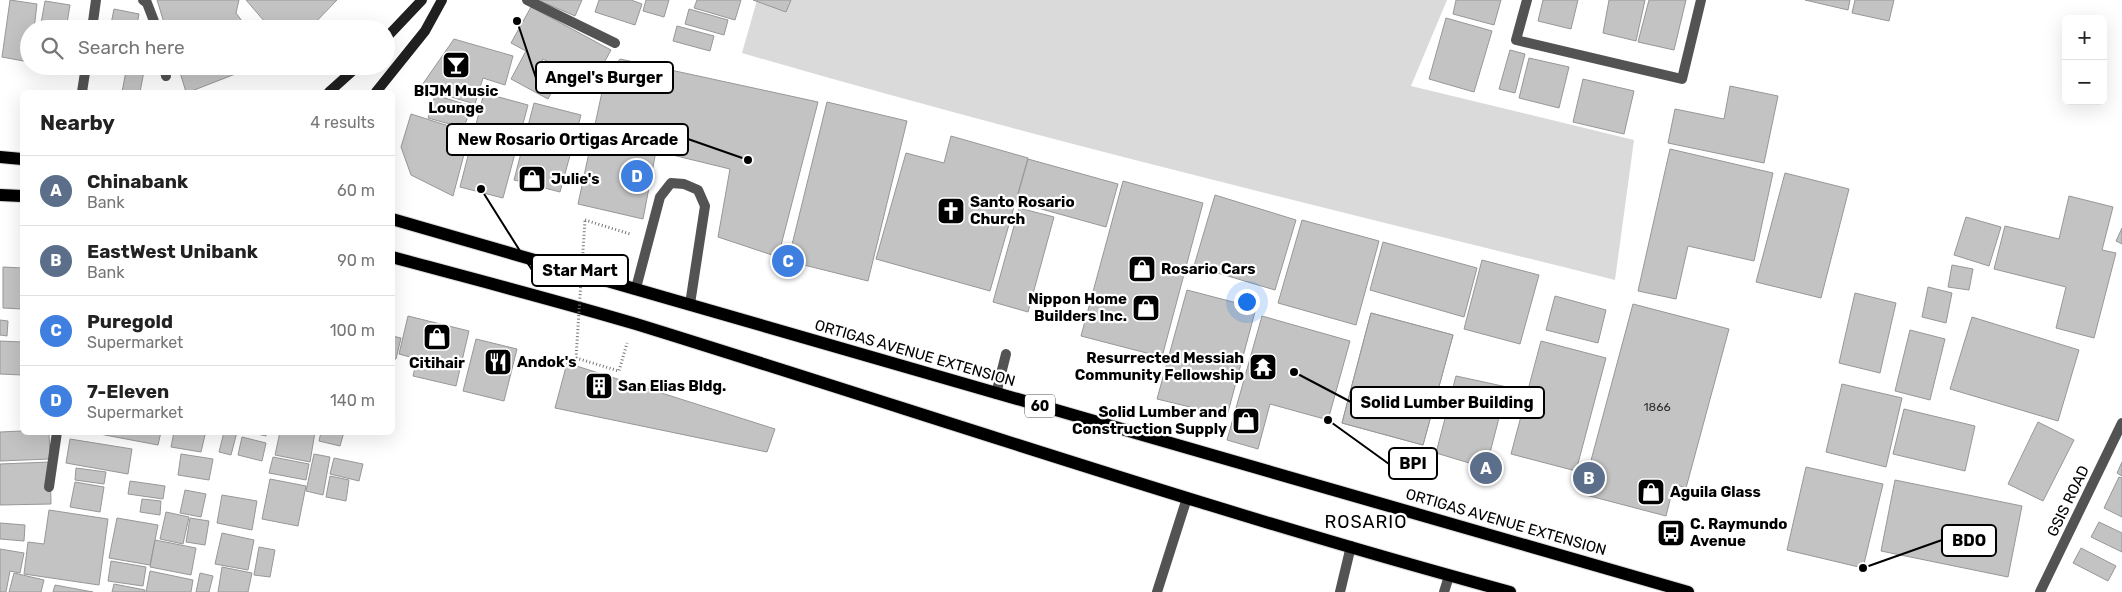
<!DOCTYPE html>
<html lang="en">
<head>
<meta charset="utf-8">
<style>
  :root { --surface:#fff; --page:#f2f2f2; --text:#222; --muted:#767676; --line:#e0e0e0; --accent:#d93025 }
  body { margin:0; font-family:Rubik,sans-serif; background:var(--page); color:var(--text) }
  .controls { position:absolute; right:15px; top:15px; display:grid; overflow:hidden; border-radius:8px; box-shadow:0 5px 20px #0002 }
  .controls button { width:45px; height:45px; display:grid; place-items:center; padding:0; border:0; border-bottom:1px solid var(--line); background:var(--surface); color:var(--text); font:25px sans-serif }
  .you { position:absolute; left:1246px; top:301px; width:18px; height:18px; margin:-12px; border:4px solid #fff; border-radius:50%; background:#1a73e8; box-shadow:0 0 0 8px #1a73e833 }
  .badge { display:grid; place-items:center; width:32px; height:32px; border-radius:50%; background:var(--accent); color:#fff; font-size:16px; font-weight:700 }
  .pin { position:absolute; translate:-50% -50%; border:2px solid #fff; box-shadow:0 1px 5px #0006 }
  .list { margin:0; padding:0; list-style:none }
  h2 { display:flex; justify-content:space-between; align-items:center; height:65px; margin:0; padding:0 20px; font-size:21px }
  h2 small { font-size:16px; font-weight:400; color:var(--muted) }
  .list li { display:grid; grid-template-columns:32px 1fr auto; gap:15px; align-items:center; box-sizing:border-box; height:70px; padding:0 20px; border-top:1px solid var(--line) }
  .list b { display:block; font-size:19px; white-space:nowrap }
  .list p { margin:0; font-size:16px; white-space:nowrap; color:var(--muted) }
  .list em { font-size:16px; font-style:normal; color:var(--muted) }
  .icon { flex:none; width:28px; height:28px; fill:none; stroke:currentColor; stroke-width:2; stroke-linecap:round; stroke-linejoin:round }
  .map { position:relative; flex:none; width:2122px; height:592px; overflow:hidden }
  .search { position:absolute; background:var(--surface); box-shadow:0 5px 20px #0002; left:20px; top:20px; width:375px; height:55px; display:flex; align-items:center; gap:12px; box-sizing:border-box; padding:0 18px; border-radius:28px; color:var(--muted); font-size:19px }
  .panel { position:absolute; background:var(--surface); box-shadow:0 5px 20px #0002; left:20px; top:90px; width:375px; height:345px; border-radius:8px }
  .map>svg:first-child { display:block }
  .green { fill:#dadada }
  .building { fill:#c3c3c3; stroke:#979797 }
  .lines { fill:none; stroke-linecap:round; stroke-linejoin:round }
  .primary-casing { stroke:#dbdbdb; stroke-width:14 }
  .path { stroke:#757575; stroke-width:3; stroke-dasharray:1 2.5; stroke-linecap:butt }
  .service { stroke:#535353; stroke-width:10 }
  .minor { stroke:#535353; stroke-width:10 }
  .secondary { stroke:#202020; stroke-width:10 }
  .primary { stroke:#000; stroke-width:12 }
  .path-bridge { stroke:#757575; stroke-width:3; stroke-dasharray:1 2.5; stroke-linecap:butt }
  .labels { text-anchor:middle; dominant-baseline:central; stroke-width:4.5; stroke-linejoin:round; paint-order:stroke }
  .number-label { font-size:12px; fill:#313131 }
  .shield { fill:#fff; stroke:#4c4c4c; stroke-width:1 }
  .shield-label { font-size:14px; font-weight:bold; fill:#000 }
  .poi-label { font-size:15px; font-weight:bold; fill:#000; stroke:#fff; text-anchor:start }
  .street-label { font-size:15px; fill:#000; stroke:#fff }
  .quarter-label { font-size:18px; letter-spacing:1px; fill:#000; stroke:#fff }
  .leader { fill:none; stroke:#000; stroke-width:2 }
  .callout-dot { fill:#000; stroke:#fff; stroke-width:2 }
  .callout { fill:#fff; stroke:#000; stroke-width:2 }
  .callout-label { font-size:16px; text-anchor:middle; font-weight:bold; fill:#000 }
</style>
</head>
<body>
<div class="map">
<svg width="2122" height="592" viewBox="0 0 2122 592">
  <rect width="100%" height="100%" fill="#fff"/>
  <path class="green" d="M 757,0 L 1447,0 L 1411,86 L 1634,140 L 1615,280 C 1323,207 1030,137 742,53 Z"/>
  <g class="building">
    <polygon points="10,0 37,4 34,29 29,29 29,62 2,57"/>
    <polygon points="157,0 239,0 236,13 248,29 166,29"/>
    <polygon points="246,0 337,0 309,29 271,29"/>
    <polygon points="538,0 582,0 575,16"/>
    <polygon points="599,0 631,0 642,4 635,25 595,12"/>
    <polygon points="646,0 669,0 664,17 643,11"/>
    <polygon points="697,0 741,0 735,20 694,8"/>
    <polygon points="753,0 791,0 786,12"/>
    <polygon points="1456,0 1501,0 1494,25 1453,14"/>
    <polygon points="1543,0 1578,0 1571,29 1538,21"/>
    <polygon points="1609,0 1645,0 1636,41 1603,33"/>
    <polygon points="1649,0 1686,0 1674,50 1638,42"/>
    <polygon points="1805,0 1850,0 1848,10"/>
    <polygon points="1855,0 1894,0 1889,21 1852,13"/>
    <polygon points="45,1 70,5 66,29 40,29"/>
    <polygon points="531,7 611,50 592,85 543,59 540,65 560,76 548,99 511,79 526,51 511,43"/>
    <polygon points="114,9 139,14 136,29 110,29"/>
    <polygon points="689,9 728,20 724,35 685,24"/>
    <polygon points="1446,18 1492,31 1474,92 1429,79"/>
    <polygon points="677,26 714,36 710,51 673,41"/>
    <polygon points="454,39 513,56 505,85 483,78 475,104 420,88"/>
    <polygon points="1510,50 1525,54 1515,93 1499,89"/>
    <polygon points="1529,58 1569,67 1559,108 1519,98"/>
    <polygon points="620,59 818,102 778,257 718,237 730,169 656,151 643,219 578,204 605,78"/>
    <polygon points="34,66 60,66 59,72 34,69"/>
    <polygon points="127,66 145,66 140,92 122,92"/>
    <polygon points="178,66 256,66 189,92 186,92"/>
    <polygon points="294,66 311,66 302,75"/>
    <polygon points="1583,79 1634,91 1624,134 1573,122"/>
    <polygon points="1730,86 1778,96 1764,163 1668,143 1675,109 1724,119"/>
    <polygon points="484,93 528,105 503,198 460,187"/>
    <polygon points="435,95 471,106 464,128 428,118"/>
    <polygon points="827,102 907,121 868,281 788,261"/>
    <polygon points="534,103 581,115 560,192 514,180"/>
    <polygon points="411,114 452,127 467,143 453,196 411,175 401,147"/>
    <polygon points="951,136 1028,158 990,291 876,259 906,153 944,163"/>
    <polygon points="1670,149 1773,173 1754,261 1688,246 1676,299 1638,291"/>
    <polygon points="1028,159 1118,184 1106,227 1016,202"/>
    <polygon points="1785,173 1849,189 1821,298 1756,282"/>
    <polygon points="1123,181 1203,203 1162,357 1081,336"/>
    <polygon points="1215,195 1296,220 1275,290 1194,266"/>
    <polygon points="2069,196 2113,207 2102,250 2116,253 2094,338 2056,328 2066,287 1994,269 2005,226 2059,239"/>
    <polygon points="1019,208 1054,217 1028,312 993,302"/>
    <polygon points="1966,217 2001,227 1989,266 1954,255"/>
    <polygon points="1302,220 1379,241 1356,325 1278,303"/>
    <polygon points="2122,228 2122,244 2116,241"/>
    <polygon points="1383,242 1477,268 1464,317 1370,290"/>
    <polygon points="1482,260 1539,275 1520,344 1464,329"/>
    <polygon points="1952,265 1973,269 1969,290 1948,287"/>
    <polygon points="3,267 22,268 22,309 3,308"/>
    <polygon points="1928,287 1952,293 1946,323 1922,317"/>
    <polygon points="1187,290 1256,308 1227,416 1157,399"/>
    <polygon points="1855,293 1896,303 1880,373 1839,363"/>
    <polygon points="1555,296 1606,310 1598,343 1546,330"/>
    <polygon points="1633,304 1729,329 1686,488 1674,484 1666,516 1582,494"/>
    <polygon points="1371,313 1453,335 1423,445 1342,423"/>
    <polygon points="1371,313 1453,335 1423,445 1342,423"/>
    <polygon points="408,316 469,331 456,386 413,376 417,359 399,354"/>
    <polygon points="1262,316 1350,341 1328,420 1270,404 1258,449 1227,440"/>
    <polygon points="1972,317 2079,350 2058,421 1950,389"/>
    <polygon points="0,320 8,321 7,336 0,335"/>
    <polygon points="22,326 22,375 0,374 0,341 22,342"/>
    <polygon points="1910,330 1945,339 1930,400 1895,391"/>
    <polygon points="392,336 401,338 396,359 392,359"/>
    <polygon points="476,339 517,349 504,401 463,391"/>
    <polygon points="1541,341 1606,358 1576,471 1511,454"/>
    <polygon points="567,363 775,429 767,452 555,408"/>
    <polygon points="1456,376 1507,387 1486,468 1436,453"/>
    <polygon points="1842,384 1902,398 1886,467 1826,452"/>
    <polygon points="1904,409 1975,426 1965,471 1893,454"/>
    <polygon points="2038,422 2074,440 2043,501 2008,484"/>
    <polygon points="22,431 49,432 50,459 0,461 0,432"/>
    <polygon points="89,432 161,432 158,445"/>
    <polygon points="174,432 190,432 205,435 201,452 171,447"/>
    <polygon points="224,432 237,432 231,455 219,452"/>
    <polygon points="248,432 266,432 266,436"/>
    <polygon points="280,432 315,432 310,462 275,455"/>
    <polygon points="321,432 344,432 340,446 319,441"/>
    <polygon points="242,437 266,443 262,461 238,455"/>
    <polygon points="70,439 132,449 128,474 66,463"/>
    <polygon points="181,454 213,459 209,480 178,475"/>
    <polygon points="314,454 330,457 323,495 306,491"/>
    <polygon points="273,457 309,464 306,480 269,473"/>
    <polygon points="334,458 363,464 359,481 330,474"/>
    <polygon points="50,462 51,504 0,505 0,464"/>
    <polygon points="2122,462 2122,476 2117,473"/>
    <polygon points="1806,467 1883,484 1863,568 1787,550"/>
    <polygon points="76,468 106,472 104,484 75,480"/>
    <polygon points="330,476 349,480 346,501 326,497"/>
    <polygon points="2119,477 2122,478 2122,517 2104,508"/>
    <polygon points="270,479 306,486 298,526 262,519"/>
    <polygon points="1895,480 2022,506 2008,577 1881,551"/>
    <polygon points="130,481 165,486 163,499 128,494"/>
    <polygon points="75,482 104,487 100,512 70,507"/>
    <polygon points="185,490 206,494 201,517 180,513"/>
    <polygon points="222,495 257,501 252,530 217,523"/>
    <polygon points="142,499 161,501 160,515 140,512"/>
    <polygon points="49,510 108,519 99,585 24,574 28,542 44,544"/>
    <polygon points="166,512 189,517 183,544 160,539"/>
    <polygon points="117,518 158,525 150,565 109,558"/>
    <polygon points="190,518 209,521 205,545 186,542"/>
    <polygon points="2099,522 2122,533 2122,552 2091,537"/>
    <polygon points="0,523 25,525 24,541 0,539"/>
    <polygon points="222,533 254,540 248,570 215,564"/>
    <polygon points="155,540 196,548 191,575 150,567"/>
    <polygon points="259,547 275,550 270,577 254,575"/>
    <polygon points="2081,548 2116,566 2108,581 2073,563"/>
    <polygon points="0,549 24,553 20,573 10,571 6,592 0,592"/>
    <polygon points="111,561 146,567 143,586 108,581"/>
    <polygon points="222,567 252,573 248,592 218,592"/>
    <polygon points="150,571 193,580 191,592 146,592"/>
    <polygon points="14,573 44,580 41,592 9,592"/>
    <polygon points="200,573 213,576 209,592 196,592"/>
    <polygon points="114,584 145,590 145,592 112,592"/>
    <polygon points="55,585 93,592 53,592"/>
  </g>
  <g class="lines">
    <defs>
      <g id="primary">
        <polyline points="0,157 22,159"/>
        <polyline points="0,195 22,196"/>
        <polyline points="392,219 1688,592"/>
        <path d="M 392,257 C 473,279 555,300 636,324 C 927,414 1216,513 1510,592"/>
      </g>
    </defs>
    <use href="#primary" class="primary-casing"/>
    <g class="path">
      <polyline points="585,220 630,234"/>
      <polyline points="576,358 619,371 627,343"/>
    </g>
    <g class="service">
      <polyline points="143,0 147,3 157,29"/>
      <polyline points="527,0 615,43"/>
      <polyline points="92,29 96,0"/>
      <polyline points="164,66 166,76"/>
      <polyline points="82,92 86,66"/>
      <polyline points="636,288 660,197 671,183 684,184 698,190 705,206 690,304"/>
      <polyline points="996,394 1006,354"/>
      <polyline points="1157,592 1187,498"/>
      <polyline points="1340,592 1351,546"/>
      <polyline points="1444,592 1449,576"/>
    </g>
    <g class="minor">
      <polyline points="1527,0 1516,40 1682,79 1701,0"/>
      <polyline points="49,487 57,432"/>
      <polyline points="2040,592 2122,423"/>
    </g>
    <g class="secondary">
      <polyline points="386,38 422,0"/>
      <polyline points="329,92 358,66"/>
      <polyline points="376,92 425,31 442,0"/>
    </g>
    <use href="#primary" class="primary"/>
    <polyline class="path-bridge" points="576,358 585,220"/>
  </g>
  <defs>
    <symbol id="bar-square" viewBox="-11 -11 22 22"><rect x="-9" y="-9" width="18" height="18" rx="4" fill="#000" stroke="#fff"/><path d="M-6-5H6L.8 .8V4.5H3.5V6h-7V4.5H-.8V.8Z" fill="#fff"/></symbol>
    <symbol id="shop-square" viewBox="-11 -11 22 22"><rect x="-9" y="-9" width="18" height="18" rx="4" fill="#000" stroke="#fff"/><path d="M-5-2.5h2.3a2.7 3.5 0 0 1 5.4 0H5L5.5 6h-11ZM-1.5-2.5h3a1.5 2.3 0 0 0-3 0Z" fill="#fff"/></symbol>
    <symbol id="church-square" viewBox="-11 -11 22 22"><rect x="-9" y="-9" width="18" height="18" rx="4" fill="#000" stroke="#fff"/><path d="M-1.2-6h2.4v3.5h3.3v2.4h-3.3V6h-2.4V-.1h-3.3v-2.4h3.3Z" fill="#fff"/></symbol>
    <symbol id="restaurant-square" viewBox="-11 -11 22 22"><rect x="-9" y="-9" width="18" height="18" rx="4" fill="#000" stroke="#fff"/><path d="M-5-6h1v4h1v-4h1v4h1v-4h1v5L-1.5 .5V6h-2V.5L-5-1ZM5-6V6H3V1.5H1.5Q1.5-4 5-6Z" fill="#fff"/></symbol>
    <symbol id="temple-square" viewBox="-11 -11 22 22"><rect x="-9" y="-9" width="18" height="18" rx="4" fill="#000" stroke="#fff"/><path d="M0-6L5-2H3V0L6.5 2.5H4V6H1.5V3h-3V6H-4V2.5H-6.5L-3 0V-2H-5Z" fill="#fff"/></symbol>
    <symbol id="building-square" viewBox="-11 -11 22 22"><rect x="-9" y="-9" width="18" height="18" rx="4" fill="#000" stroke="#fff"/><path d="M-4-6H4V6H1V3H-1V6H-4ZM-2.5-4.3h1.7v1.8h-1.7ZM.8-4.3h1.7v1.8H.8ZM-2.5-1h1.7V.8h-1.7ZM.8-1h1.7V.8H.8Z" fill="#fff"/></symbol>
    <symbol id="bus-square" viewBox="-11 -11 22 22"><rect x="-9" y="-9" width="18" height="18" rx="4" fill="#000" stroke="#fff"/><path d="M-5-6H5V4H4V6H2V4H-2V6H-4V4H-5ZM-3.5-4V0h7V-4ZM-3.5 1.2v1.5H-2V1.2ZM2 1.2v1.5H3.5V1.2Z" fill="#fff"/></symbol>
  </defs>
  <g fill-rule="evenodd">
    <use href="#bar-square" x="440" y="49" width="32" height="32"/>
    <use href="#shop-square" x="516" y="163" width="32" height="32"/>
    <use href="#church-square" x="935" y="195" width="32" height="32"/>
    <use href="#shop-square" x="1126" y="253" width="32" height="32"/>
    <use href="#shop-square" x="1130" y="292" width="32" height="32"/>
    <use href="#shop-square" x="421" y="321" width="32" height="32"/>
    <use href="#restaurant-square" x="482" y="346" width="32" height="32"/>
    <use href="#temple-square" x="1247" y="351" width="32" height="32"/>
    <use href="#building-square" x="583" y="370" width="32" height="32"/>
    <use href="#shop-square" x="1230" y="405" width="32" height="32"/>
    <use href="#shop-square" x="1635" y="476" width="32" height="32"/>
    <use href="#bus-square" x="1655" y="517" width="32" height="32"/>
  </g>
  <g class="labels">
    <g class="number-label">
      <text x="1657" y="407">1866</text>
    </g>
    <rect class="shield" x="1025" y="394.5" width="30" height="23" rx="4"/>
    <g class="shield-label">
      <text x="1040" y="406">60</text>
    </g>
    <g class="poi-label">
      <text x="456" y="91" text-anchor="middle">BIJM Music<tspan x="456" dy="17">Lounge</tspan></text>
      <text x="551" y="179">Julie's</text>
      <text x="970" y="202">Santo Rosario<tspan x="970" dy="17">Church</tspan></text>
      <text x="1161" y="269">Rosario Cars</text>
      <text x="1127" y="299" text-anchor="end">Nippon Home<tspan x="1127" dy="17">Builders Inc.</tspan></text>
      <text x="1244" y="358" text-anchor="end">Resurrected Messiah<tspan x="1244" dy="17">Community Fellowship</tspan></text>
      <text x="517" y="362">Andok's</text>
      <text x="437" y="363" text-anchor="middle">Citihair</text>
      <text x="618" y="386">San Elias Bldg.</text>
      <text x="1227" y="412" text-anchor="end">Solid Lumber and<tspan x="1227" dy="17">Construction Supply</tspan></text>
      <text x="1670" y="492">Aguila Glass</text>
      <text x="1690" y="524">C. Raymundo<tspan x="1690" dy="17">Avenue</tspan></text>
    </g>
    <g class="street-label">
      <text transform="translate(915 353) rotate(16)">ORTIGAS AVENUE EXTENSION</text>
      <text transform="translate(2068 501) rotate(-64)">GSIS ROAD</text>
      <text transform="translate(1506 522) rotate(16)">ORTIGAS AVENUE EXTENSION</text>
    </g>
    <g class="quarter-label">
      <text x="1366" y="522">ROSARIO</text>
    </g>
  </g>
  <path class="leader" d="M517 21L536 78M748 160L688 139M481 189L532 270M1294 372L1351 402M1328 420L1389 464M1863 568L1942 540"/>
  <g class="callout-dot">
    <circle cx="517" cy="21" r="5"/>
    <circle cx="748" cy="160" r="5"/>
    <circle cx="481" cy="189" r="5"/>
    <circle cx="1294" cy="372" r="5"/>
    <circle cx="1328" cy="420" r="5"/>
    <circle cx="1863" cy="568" r="5"/>
  </g>
  <g class="callout">
    <rect x="536" y="62" width="137" height="31" rx="5"/>
    <rect x="447" y="124" width="241" height="31" rx="5"/>
    <rect x="532" y="255" width="96" height="31" rx="5"/>
    <rect x="1351" y="387" width="193" height="31" rx="5"/>
    <rect x="1389" y="448" width="48" height="31" rx="5"/>
    <rect x="1942" y="525" width="54" height="31" rx="5"/>
  </g>
  <g class="callout-label">
    <text x="604" y="83">Angel's Burger</text>
    <text x="568" y="145">New Rosario Ortigas Arcade</text>
    <text x="580" y="276">Star Mart</text>
    <text x="1447" y="408">Solid Lumber Building</text>
    <text x="1413" y="469">BPI</text>
    <text x="1969" y="546">BDO</text>
  </g>
</svg>
<div class="controls">
<button>+</button>
<button>−</button>
</div>
<div class="you"></div>
<div class="pin badge" style="left:1486px;top:468px;background:#5c6f8a">A</div>
<div class="pin badge" style="left:1589px;top:478px;background:#5c6f8a">B</div>
<div class="pin badge" style="left:788px;top:261px;background:#3f7fe0">C</div>
<div class="pin badge" style="left:637px;top:176px;background:#3f7fe0">D</div>
<div class="search"><svg class="icon" aria-label="search" viewBox="0 0 24 24"><circle cx="10" cy="10" r="6"/><path d="M15 15l6 6"/></svg>Search here</div>
<section class="panel">
<h2>Nearby<small>4 results</small></h2>
<ul class="list">
<li><span class="badge" style="background:#5c6f8a">A</span><div><b>Chinabank</b><p>Bank</p></div><em>60 m</em></li>
<li><span class="badge" style="background:#5c6f8a">B</span><div><b>EastWest Unibank</b><p>Bank</p></div><em>90 m</em></li>
<li><span class="badge" style="background:#3f7fe0">C</span><div><b>Puregold</b><p>Supermarket</p></div><em>100 m</em></li>
<li><span class="badge" style="background:#3f7fe0">D</span><div><b>7-Eleven</b><p>Supermarket</p></div><em>140 m</em></li>
</ul>
</section>
</div>
</body>
</html>
